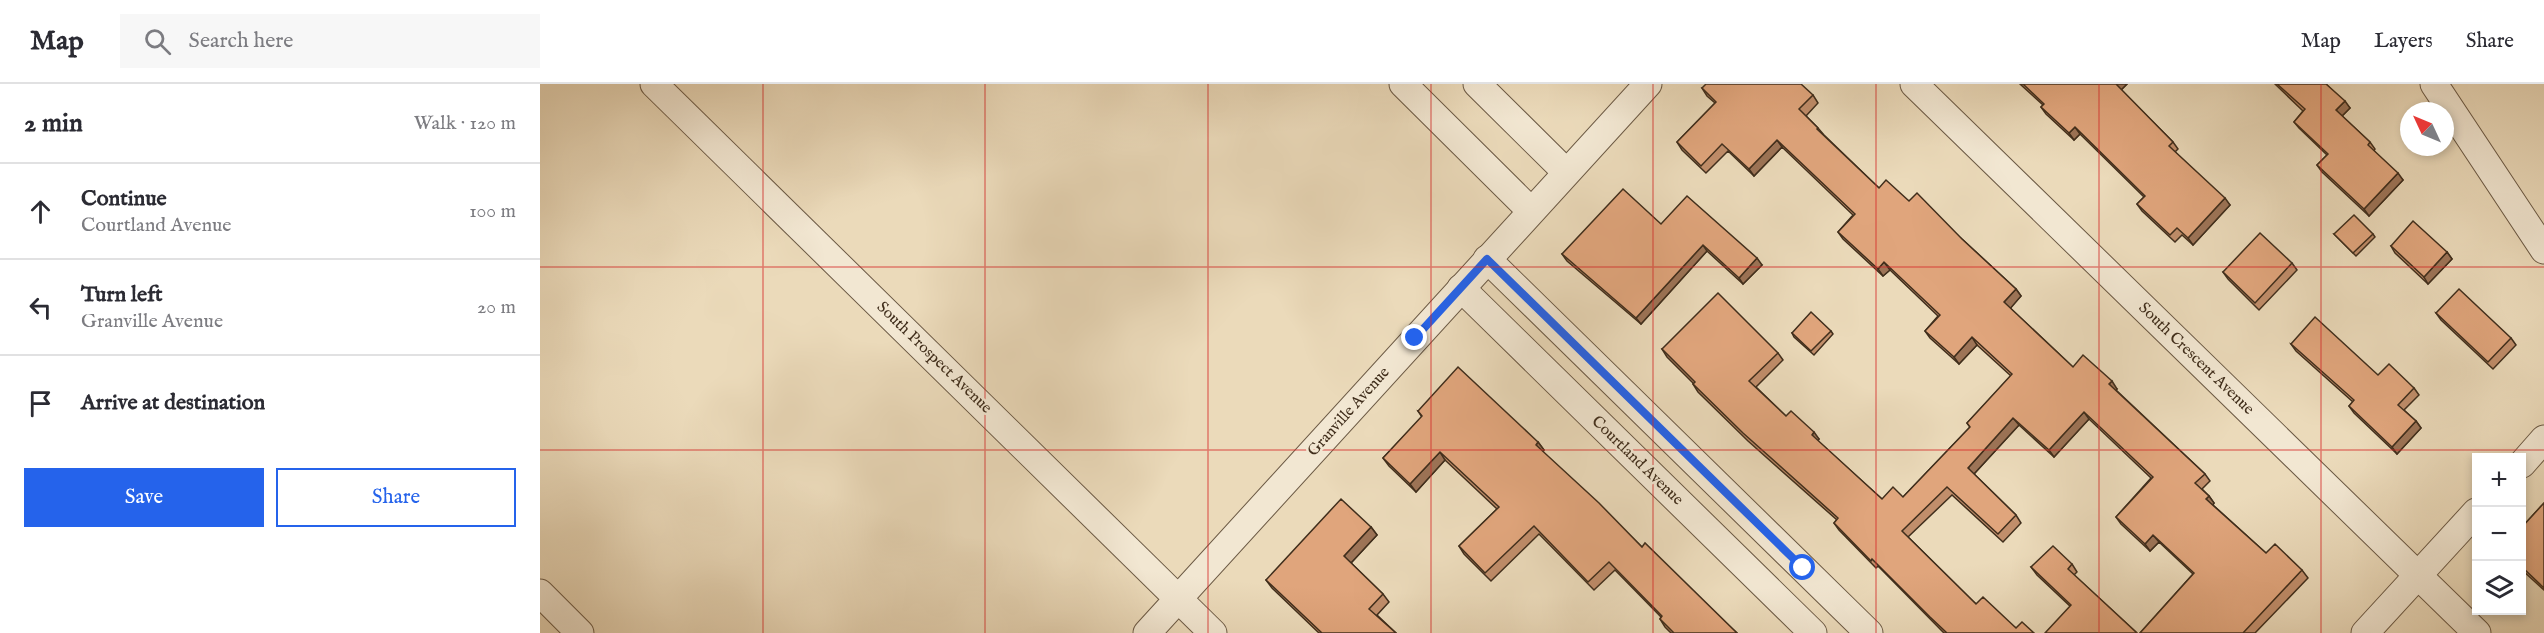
<!DOCTYPE html>
<html lang="en">
<head>
<meta charset="utf-8">
<style>
  :root { --surface:#fff; --page:#f7f7f7; --text:#2b2b33; --muted:#7c7c81; --line:#e1e1e2; --accent:#2563eb }
  body { margin:0; font-family:"IM FELL English",serif; background:var(--page); color:var(--text) }
  .controls { position:absolute; right:18px; bottom:18px; display:grid; overflow:hidden; border-radius:0px; box-shadow:0 3px 9px #0003 }
  .controls button { width:54px; height:54px; display:grid; place-items:center; padding:0; border:0; border-bottom:2px solid var(--line); background:var(--surface); color:var(--text); font:30px sans-serif }
  .compass { position:absolute; left:1860px; top:18px; width:54px; height:54px; border-radius:50%; background:var(--surface); box-shadow:0 3px 9px #0003; rotate:314deg }
  .stop { position:absolute; width:18px; height:18px; margin:-14px; border:4px solid #2563eb; border-radius:50%; background:#fff }
  .stop.end { background:#2563eb; border-color:#fff; box-shadow:0 2px 6px #0008 }
  .list { margin:0; padding:0; list-style:none }
  h2 { display:flex; justify-content:space-between; align-items:center; height:78px; margin:0; padding:0 24px; font-size:26px }
  h2 small { font-size:20px; font-weight:400; color:var(--muted) }
  .list li { display:grid; grid-template-columns:39px 1fr auto; gap:18px; align-items:center; box-sizing:border-box; height:96px; padding:0 24px; border-top:2px solid var(--line) }
  .list b { display:block; font-size:22px; white-space:nowrap }
  .list p { margin:0; font-size:20px; white-space:nowrap; color:var(--muted) }
  .list em { font-size:20px; font-style:normal; color:var(--muted) }
  .actions { display:flex; gap:12px; padding:18px 24px }
  .actions a { flex:1; padding:14px 0; border:2px solid var(--accent); border-radius:0px; text-align:center; font-size:21px; color:var(--accent) }
  .actions .main { background:var(--accent); color:#fff }
  .icon { flex:none; width:33px; height:33px; fill:none; stroke:currentColor; stroke-width:2; stroke-linecap:round; stroke-linejoin:round }
  .map { position:relative; flex:none; width:2004px; height:549px; overflow:hidden }
  header { display:flex; align-items:center; gap:36px; box-sizing:border-box; height:84px; padding:0 30px; background:var(--surface); border-bottom:2px solid var(--line) }
  header strong { font-size:28px }
  nav { display:flex; gap:33px; margin-inline-start:auto; font-size:21px }
  .search { width:420px; height:54px; background:var(--page); display:flex; align-items:center; gap:15px; box-sizing:border-box; padding:0 21px; border-radius:0px; color:var(--muted); font-size:22px }
  main { display:flex }
  aside { flex:1; background:var(--surface) }
  .map>svg:first-child { display:block }
  .lines { fill:none; stroke-linecap:round; stroke-linejoin:round }
  .street-casing { stroke:#6b5944; stroke-width:29 }
  .street { stroke:#f2e7d2; stroke-width:27 }
  .wall { fill:#c18e6b; stroke:#402e1c; stroke-width:1.5 }
  .shaded-wall { fill:#9d7457; stroke:#402e1c; stroke-width:1.5 }
  .building { fill:#e0a57c; stroke:#402e1c; stroke-width:1.5 }
  .route { stroke:#2563eb; stroke-width:8 }
  .grid { fill:none; stroke:#d62828; stroke-width:1.5; stroke-opacity:0.55 }
  .labels { text-anchor:middle; dominant-baseline:central; stroke-width:5; stroke-linejoin:round; paint-order:stroke }
  .street-label { font-size:16px; fill:#402e1c; stroke:#f2e7d2 }
</style>
</head>
<body>
<header>
<strong>Map</strong>
<div class="search"><svg class="icon" aria-label="search" viewBox="0 0 24 24"><circle cx="10" cy="10" r="6"/><path d="M15 15l6 6"/></svg>Search here</div>
<nav><a>Map</a><a>Layers</a><a>Share</a></nav>
</header>
<main>
<aside>
<h2>2 min<small>Walk · 120 m</small></h2>
<ul class="list">
<li><svg class="icon" aria-label="ahead" viewBox="0 0 24 24"><path d="M12 20V5M6 11l6-6 6 6"/></svg><div><b>Continue</b><p>Courtland Avenue</p></div><em>100 m</em></li>
<li><svg class="icon" aria-label="left" viewBox="0 0 24 24"><path d="M17 20v-9H6M10 6l-5 5 5 5"/></svg><div><b>Turn left</b><p>Granville Avenue</p></div><em>20 m</em></li>
<li><svg class="icon" aria-label="arrive" viewBox="0 0 24 24"><path d="M6 21V4h12l-3 4 3 4H6"/></svg><div><b>Arrive at destination</b></div></li>
</ul>
<div class="actions"><a class="main">Save</a><a>Share</a></div>
</aside>
<div class="map">
<svg width="2004" height="549" viewBox="0 0 2004 549">
  <rect width="100%" height="100%" fill="#ebdaba"/>
  <filter id="stains"><feTurbulence type="fractalNoise" baseFrequency=".00333" numOctaves="4"/><feColorMatrix values="0 0 0 0 .2 0 0 0 0 .09 0 0 0 0 .02 0 0 0 .5 -.17"/></filter>
  <radialGradient id="worn" r=".72"><stop offset=".6" stop-color="#630" stop-opacity="0"/><stop offset="1" stop-color="#630" stop-opacity=".3"/></radialGradient>
  <g class="lines">
    <defs>
      <g id="street">
        <polyline points="114,0 673,549"/>
        <polyline points="863,0 991,127"/>
        <polyline points="937,0 1026,88"/>
        <polyline points="1374,0 1937,549"/>
        <polyline points="1894,0 2004,166"/>
        <polyline points="947,175 1329,549"/>
        <polyline points="921,204 1273,549"/>
        <polyline points="1982,380 2004,355"/>
        <polyline points="0,509 40,549"/>
        <polyline points="607,549 1108,0"/>
        <polyline points="1825,549 1936,428"/>
      </g>
    </defs>
    <use href="#street" class="street-casing"/>
    <use href="#street" class="street"/>
  </g>
  <g class="wall">
    <polygon points="1480,0 1587,0 1581,6 1633,58 1638,65 1635,68 1690,121 1653,161 1642,151 1635,158 1602,127 1597,120 1604,113 1540,50 1534,56 1506,30 1501,23 1503,21"/>
    <polygon points="1735,0 1786,0 1810,24 1802,32 1830,58 1835,65 1834,67 1863,96 1829,132 1782,88 1777,81 1787,71 1759,44 1754,38 1763,27"/>
    <polygon points="1162,4 1273,11 1278,19 1266,32 1278,44 1284,51 1339,104 1369,117 1422,155 1476,205 1481,212 1470,224 1533,283 1577,305 1576,306 1665,390 1670,397 1662,405 1669,412 1674,419 1673,421 1726,469 1762,486 1768,494 1715,549 1600,549 1653,490 1619,458 1610,467 1581,440 1576,433 1611,394 1549,335 1514,373 1479,341 1434,390 1476,431 1481,439 1463,458 1412,411 1368,453 1436,520 1476,544 1494,549 1404,549 1338,482 1336,484 1299,446 1294,439 1297,436 1208,357 1158,308 1153,300 1153,299 1127,273 1122,265 1238,269 1243,276 1216,303 1246,332 1279,355 1278,357 1342,415 1363,413 1430,343 1427,339 1471,292 1437,261 1419,280 1390,254 1385,247 1398,232 1350,186 1343,192 1303,155 1298,148 1313,131 1242,63 1214,92 1188,67 1166,89 1142,66 1137,58 1175,19 1167,12"/>
    <polygon points="1121,140 1222,181 1203,200 1167,167 1101,240 1027,177 1022,170"/>
    <polygon points="1794,150 1833,150 1835,153 1816,172"/>
    <polygon points="1851,162 1907,168 1912,175 1888,200 1855,169"/>
    <polygon points="1752,179 1757,186 1719,226 1688,195 1683,188"/>
    <polygon points="1896,229 1971,254 1976,261 1953,285 1901,236"/>
    <polygon points="1291,247 1293,250 1274,271 1254,253 1252,249"/>
    <polygon points="1751,260 1874,304 1879,311 1864,326 1876,337 1881,344 1857,370 1814,329 1809,322 1813,318 1756,267"/>
    <polygon points="878,327 998,358 1004,366 1003,368 1102,463 1197,549 1131,549 1125,543 1120,535 1121,533 1075,486 1054,506 999,450 951,497 924,470 919,462 957,425 905,376 876,408 849,382 843,374 882,333"/>
    <polygon points="2004,419 2004,506 1982,486 1982,443"/>
    <polygon points="831,443 837,451 811,479 843,510 849,518 837,531 856,549 779,549 732,504 726,496"/>
    <polygon points="1532,480 1537,488 1534,491 1597,549 1530,522 1497,491 1491,483"/>
  </g>
  <g class="shaded-wall">
    <polygon points="1576,0 1587,0 1580,7"/>
    <polygon points="1805,17 1810,24 1801,33 1796,26"/>
    <polygon points="1535,43 1540,50 1534,56 1529,49"/>
    <polygon points="1237,56 1242,63 1214,92 1209,85"/>
    <polygon points="1858,89 1863,96 1829,132 1824,125"/>
    <polygon points="1685,114 1690,121 1653,161 1648,154"/>
    <polygon points="1163,161 1167,167 1101,240 1096,234"/>
    <polygon points="1907,168 1912,175 1888,200 1884,193"/>
    <polygon points="1217,174 1222,181 1203,200 1199,194"/>
    <polygon points="1344,178 1350,186 1343,192 1338,185"/>
    <polygon points="1476,205 1481,212 1469,226 1464,218"/>
    <polygon points="1432,253 1437,261 1419,280 1414,273"/>
    <polygon points="1572,297 1577,305 1575,308 1569,300"/>
    <polygon points="1544,328 1549,335 1514,373 1509,366"/>
    <polygon points="1473,334 1479,341 1433,391 1428,384"/>
    <polygon points="1876,337 1881,344 1857,370 1852,363"/>
    <polygon points="1274,348 1279,355 1277,358 1272,351"/>
    <polygon points="998,358 1004,366 1001,369 996,361"/>
    <polygon points="900,368 905,376 876,408 870,400"/>
    <polygon points="1669,412 1674,419 1672,422 1666,415"/>
    <polygon points="831,443 837,451 810,480 804,472"/>
    <polygon points="1613,451 1619,458 1610,467 1605,460"/>
  </g>
  <g class="building">
    <polygon points="1166,0 1261,0 1273,11 1259,25 1278,44 1277,45 1339,104 1346,96 1369,117 1377,109 1422,155 1476,205 1464,218 1533,283 1543,271 1572,297 1569,300 1665,390 1655,399 1669,412 1666,415 1726,469 1735,460 1762,486 1703,549 1600,549 1654,489 1613,451 1605,460 1576,433 1613,393 1544,328 1509,366 1473,334 1428,384 1476,431 1458,450 1407,403 1362,447 1436,520 1443,513 1476,544 1482,538 1494,549 1407,549 1390,533 1332,475 1331,477 1294,439 1298,434 1203,349 1153,300 1155,298 1122,265 1178,209 1238,269 1209,297 1246,332 1251,327 1274,348 1272,351 1342,415 1353,403 1363,413 1430,343 1427,339 1472,290 1432,253 1414,273 1385,247 1400,231 1344,178 1338,185 1298,148 1315,130 1237,56 1209,85 1182,60 1161,82 1137,58 1176,18 1162,4"/>
    <polygon points="1483,0 1576,0 1633,58 1629,62 1685,114 1648,154 1637,144 1630,151 1597,120 1605,112 1535,43 1529,49 1501,23 1504,20"/>
    <polygon points="1737,0 1786,0 1805,17 1796,26 1830,58 1828,61 1858,89 1824,125 1777,81 1788,70 1754,38 1765,25"/>
    <polygon points="1083,105 1121,140 1147,112 1217,174 1199,194 1163,161 1096,234 1022,170"/>
    <polygon points="1814,131 1833,150 1813,169 1794,150"/>
    <polygon points="1873,137 1907,168 1884,193 1851,162"/>
    <polygon points="1720,149 1752,179 1715,219 1683,188"/>
    <polygon points="1919,205 1971,254 1948,278 1896,229"/>
    <polygon points="1271,228 1291,247 1271,267 1252,249"/>
    <polygon points="1775,233 1838,291 1849,280 1874,304 1858,321 1876,337 1852,363 1809,322 1814,316 1751,260"/>
    <polygon points="918,283 998,358 996,361 1059,419 1102,463 1105,459 1197,549 1134,549 1120,535 1122,532 1069,478 1048,498 994,442 945,489 919,462 959,423 900,368 870,400 843,374 882,332 878,327"/>
    <polygon points="801,415 831,443 804,472 843,510 829,525 856,549 782,549 726,496"/>
    <polygon points="2004,419 2004,504 1982,483 1982,443"/>
    <polygon points="1513,462 1532,480 1528,485 1597,549 1505,549 1531,521 1491,483"/>
  </g>
  <g class="lines">
    <polyline class="route" points="875,254 947,175 1263,484"/>
  </g>
  <path class="grid" d="M 223,0 L 223,549M 445,0 L 445,549M 668,0 L 668,549M 891,0 L 891,549M 1113,0 L 1113,549M 1336,0 L 1336,549M 1559,0 L 1559,549M 1781,0 L 1781,549M 0,183 L 2004,183M 0,366 L 2004,366"/>
  <g class="labels">
    <g class="street-label">
      <text transform="translate(394 274) rotate(44)">South Prospect Avenue</text>
      <text transform="translate(1656 275) rotate(44)">South Crescent Avenue</text>
      <text transform="translate(809 328) rotate(-48)">Granville Avenue</text>
      <text transform="translate(1097 377) rotate(44)">Courtland Avenue</text>
    </g>
  </g>
  <rect width="100%" height="100%" filter="url(#stains)"/>
  <rect width="100%" height="100%" fill="url(#worn)"/>
</svg>
<div class="controls">
<button>+</button>
<button>−</button>
<button><svg class="icon" aria-label="layers" viewBox="0 0 24 24"><path d="M12 4l9 5-9 5-9-5zM3 14l9 5 9-5"/></svg></button>
</div>
<svg class="compass" viewBox="-18 -18 36 36"><path d="M0-13l5 13h-10z" fill="#e53935"/><path d="M0 13l5-13h-10z" fill="#7c7c81"/></svg>
<div class="stop" style="left:1263px;top:484px"></div>
<div class="stop end" style="left:875px;top:254px"></div>
</div>
</main>
</body>
</html>
